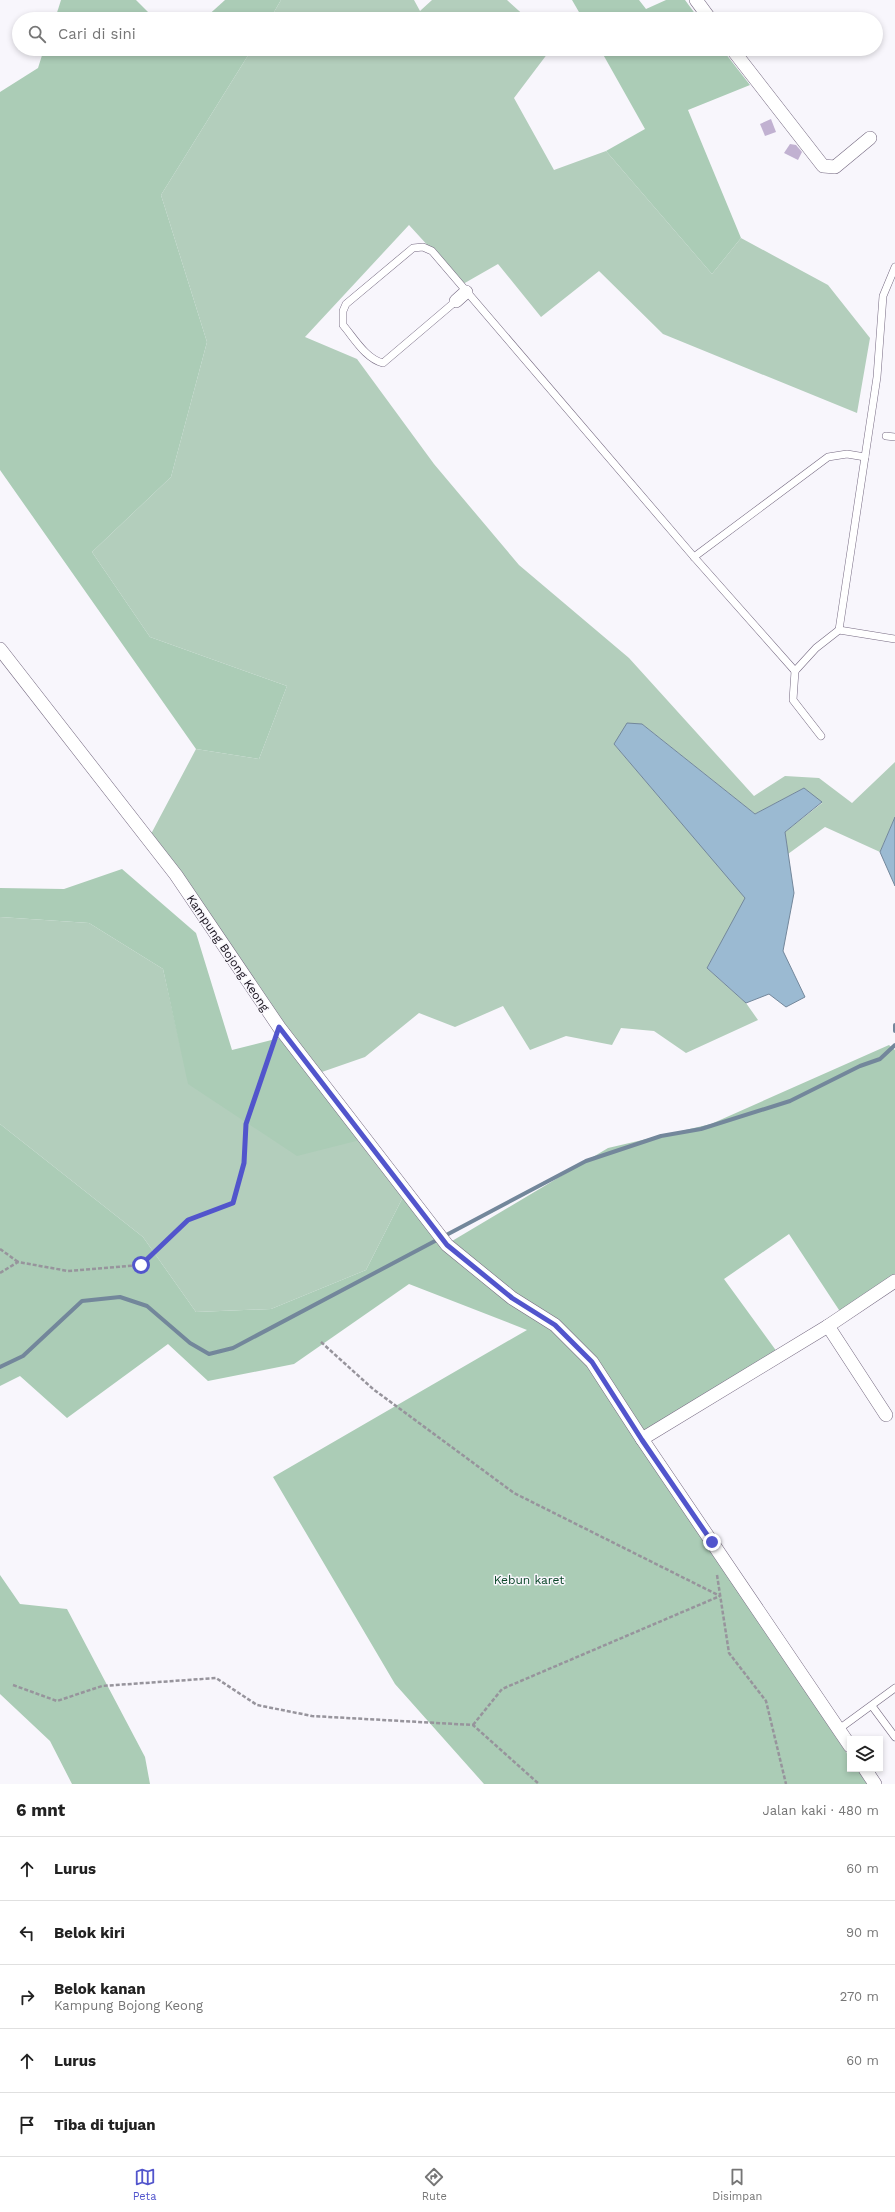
<!DOCTYPE html>
<html lang="id">
<head>
<meta charset="utf-8">
<style>
  :root { --surface:#fff; --page:#f2f2f2; --text:#222; --muted:#767676; --line:#e0e0e0; --accent:#5255cc }
  body { margin:0; font-family:"Work Sans",sans-serif; background:var(--page); color:var(--text) }
  .controls { position:absolute; right:12px; bottom:12px; display:grid; overflow:hidden; border-radius:0px; box-shadow:0 2px 6px #0003 }
  .controls button { width:36px; height:36px; display:grid; place-items:center; padding:0; border:0; border-bottom:1px solid var(--line); background:var(--surface); color:var(--text); font:20px sans-serif }
  .stop { position:absolute; width:12px; height:12px; margin:-9px; border:3px solid #5255cc; border-radius:50%; background:#fff }
  .stop.end { background:#5255cc; border-color:#fff; box-shadow:0 1px 4px #0008 }
  .list { margin:0; padding:0; list-style:none }
  h2 { display:flex; justify-content:space-between; align-items:center; height:52px; margin:0; padding:0 16px; font-size:17px }
  h2 small { font-size:13px; font-weight:400; color:var(--muted) }
  .list li { display:grid; grid-template-columns:26px 1fr auto; gap:12px; align-items:center; box-sizing:border-box; height:64px; padding:0 16px; border-top:1px solid var(--line) }
  .list b { display:block; font-size:15px; white-space:nowrap }
  .list p { margin:0; font-size:13px; white-space:nowrap; color:var(--muted) }
  .list em { font-size:13px; font-style:normal; color:var(--muted) }
  .icon { flex:none; width:22px; height:22px; fill:none; stroke:currentColor; stroke-width:2; stroke-linecap:round; stroke-linejoin:round }
  .map { position:relative; flex:none; width:895px; height:1784px; overflow:hidden }
  .search { position:absolute; background:var(--surface); box-shadow:0 2px 6px #0003; left:12px; right:12px; top:12px; height:44px; display:flex; align-items:center; gap:10px; box-sizing:border-box; padding:0 14px; border-radius:22px; color:var(--muted); font-size:15px }
  .sheet { height:372px; background:var(--surface) }
  nav { display:flex; justify-content:space-around; align-items:center; box-sizing:border-box; height:56px; border-top:1px solid var(--line); background:var(--surface); font-size:11px; color:var(--muted) }
  nav a { display:grid; justify-items:center; gap:2px }
  nav .on { color:var(--accent) }
  .map>svg:first-child { display:block }
  .green { fill:#b3cebc }
  .forest { fill:#abccb6 }
  .water { fill:#9bbad2; stroke:#73879b }
  .lines { fill:none; stroke-linecap:round; stroke-linejoin:round }
  .stream { stroke:#73879b; stroke-width:4 }
  .building { fill:#c1b1d1 }
  .lane-casing { stroke:#756981; stroke-width:8 }
  .street-casing { stroke:#756981; stroke-width:14 }
  .path { stroke:#97949c; stroke-width:2.5; stroke-dasharray:4 2; stroke-linecap:butt }
  .lane { stroke:#fff; stroke-width:7 }
  .street { stroke:#fff; stroke-width:13 }
  .route { stroke:#5255cc; stroke-width:5 }
  .labels { text-anchor:middle; dominant-baseline:central; stroke-width:3; stroke-linejoin:round; paint-order:stroke }
  .street-label { font-size:12px; fill:#15101a; stroke:#f8f6fc }
  .park-label { font-size:12px; fill:#0b4729; stroke:#f8f6fc }
</style>
</head>
<body>
<div class="map">
<svg width="895" height="1784" viewBox="0 0 895 1784">
  <rect width="100%" height="100%" fill="#f8f6fc"/>
  <g class="green">
    <polygon points="281,0 414,0 420,11 432,0 507,0 528,19 270,19"/>
    <polygon points="252,49 551,49 514,98 554,170 606,151 712,274 741,238 828,285 870,338 857,413 663,334 599,271 541,317 498,264 463,284 409,225 305,337 357,359 434,464 519,565 629,658 754,796 785,776 819,778 852,803 895,762 895,817 880,852 825,827 788,854 785,832 822,803 804,788 755,814 642,724 614,744 746,898 707,968 746,1003 758,1020 686,1053 654,1031 621,1028 612,1045 566,1036 530,1050 503,1006 455,1027 419,1013 365,1057 319,1073 151,834 196,749 259,759 287,686 150,637 92,552 171,477 207,342 161,195"/>
    <polygon points="0,917 89,923 163,969 189,1084 368,1138 406,1191 366,1270 271,1309 196,1312 143,1237 0,1124"/>
  </g>
  <g class="forest">
    <polygon points="61,0 136,0 155,19 55,19"/>
    <polygon points="225,0 281,0 270,19 204,19"/>
    <polygon points="572,0 639,0 646,9 666,0 685,0 699,19 583,19"/>
    <polygon points="44,49 252,49 161,195 207,342 171,477 92,552 150,637 287,686 259,759 196,749 0,470 0,92 38,68"/>
    <polygon points="600,49 722,49 750,85 688,110 741,238 712,274 606,151 645,129"/>
    <polygon points="122,869 196,933 232,1050 291,1035 368,1138 297,1156 188,1084 163,969 89,923 0,917 0,888 64,889"/>
    <polygon points="889,1045 895,1050 895,1280 841,1313 789,1234 724,1279 780,1356 637,1439 850,1758 850,1769 857,1769 867,1784 484,1784 395,1684 273,1477 527,1330 409,1284 294,1364 208,1381 168,1344 67,1418 20,1376 0,1386 0,1124 143,1237 196,1312 271,1309 366,1270 406,1191 447,1244 608,1148 711,1124"/>
    <polygon points="0,1575 20,1604 67,1609 145,1757 150,1784 72,1784 50,1741 0,1694"/>
  </g>
  <g class="water">
    <polygon points="627,723 642,724 755,814 804,788 822,802 785,832 794,893 783,951 805,997 786,1007 769,994 746,1003 707,968 745,898 614,744"/>
    <polygon points="895,817 895,886 880,852"/>
  </g>
  <g class="lines">
    <g class="stream">
      <polyline points="895,1025 895,1031"/>
      <polyline points="0,1367 23,1356 82,1301 120,1297 147,1306 190,1343 209,1354 233,1348 586,1161 661,1136 701,1129 790,1101 860,1066 880,1059 895,1045"/>
    </g>
  </g>
  <g class="building">
    <polygon points="771,119 776,132 765,136 760,124"/>
    <polygon points="790,144 796,145 802,152 798,160 784,153"/>
  </g>
  <g class="lines">
    <defs>
      <g id="lane">
        <path d="M 456,301 L 383,363 C 366,359 354,338 343,325 L 343,311 L 346,304 L 413,248 L 423,247 L 432,251 L 694,557 L 795,671 L 816,648 L 839,630 L 895,639"/>
        <polyline points="886,436 895,437"/>
        <polyline points="694,557 828,457 847,454 865,457"/>
        <polyline points="839,630 877,377 883,296 895,267"/>
        <polyline points="795,671 793,700 821,736"/>
        <polyline points="872,1706 895,1737"/>
        <polyline points="839,1729 895,1688"/>
      </g>
      <g id="street">
        <polyline points="696,0 710,19"/>
        <polyline points="732,49 823,166 835,167 870,138"/>
        <polyline points="456,301 466,292"/>
        <polyline points="0,649 176,875 279,1027 447,1245 512,1298 555,1325 592,1362 642,1439 850,1746"/>
        <polyline points="828,1326 886,1415"/>
        <polyline points="642,1439 828,1326 895,1281"/>
        <polyline points="865,1769 875,1784"/>
      </g>
    </defs>
    <use href="#lane" class="lane-casing"/>
    <use href="#street" class="street-casing"/>
    <g class="path">
      <polyline points="0,1249 18,1262"/>
      <polyline points="0,1273 18,1262 68,1271 141,1265 188,1220 233,1203 244,1163 246,1124 274,1041"/>
      <polyline points="321,1342 373,1389 514,1493 720,1596"/>
      <polyline points="717,1575 729,1653 766,1701 786,1784"/>
      <polyline points="13,1685 57,1701 102,1686 216,1678 257,1705 312,1716 473,1725 539,1784"/>
      <polyline points="473,1725 502,1689 720,1596"/>
    </g>
    <use href="#lane" class="lane"/>
    <use href="#street" class="street"/>
  </g>
  <g class="lines">
    <polyline class="route" points="141,1265 188,1220 233,1203 244,1163 246,1124 279,1027 447,1245 512,1298 555,1325 592,1362 642,1440 712,1542"/>
  </g>
  <g class="labels">
    <g class="street-label">
      <text transform="translate(228 953) rotate(56)">Kampung Bojong Keong</text>
    </g>
    <g class="park-label">
      <text x="529" y="1580">Kebun karet</text>
    </g>
  </g>
</svg>
<div class="controls">
<button><svg class="icon" aria-label="layers" viewBox="0 0 24 24"><path d="M12 4l9 5-9 5-9-5zM3 14l9 5 9-5"/></svg></button>
</div>
<div class="stop" style="left:141px;top:1265px"></div>
<div class="stop end" style="left:712px;top:1542px"></div>
<div class="search"><svg class="icon" aria-label="search" viewBox="0 0 24 24"><circle cx="10" cy="10" r="6"/><path d="M15 15l6 6"/></svg>Cari di sini</div>
</div>
<section class="sheet">
<h2>6 mnt<small>Jalan kaki · 480 m</small></h2>
<ul class="list">
<li><svg class="icon" aria-label="ahead" viewBox="0 0 24 24"><path d="M12 20V5M6 11l6-6 6 6"/></svg><div><b>Lurus</b></div><em>60 m</em></li>
<li><svg class="icon" aria-label="left" viewBox="0 0 24 24"><path d="M17 20v-9H6M10 6l-5 5 5 5"/></svg><div><b>Belok kiri</b></div><em>90 m</em></li>
<li><svg class="icon" aria-label="right" viewBox="0 0 24 24"><path d="M7 20v-9h11M14 6l5 5-5 5"/></svg><div><b>Belok kanan</b><p>Kampung Bojong Keong</p></div><em>270 m</em></li>
<li><svg class="icon" aria-label="ahead" viewBox="0 0 24 24"><path d="M12 20V5M6 11l6-6 6 6"/></svg><div><b>Lurus</b></div><em>60 m</em></li>
<li><svg class="icon" aria-label="arrive" viewBox="0 0 24 24"><path d="M6 21V4h12l-3 4 3 4H6"/></svg><div><b>Tiba di tujuan</b></div></li>
</ul>
</section>
<nav>
<a class="on"><svg class="icon" aria-label="map" viewBox="0 0 24 24"><path d="M3 6l6-2 6 2 6-2v14l-6 2-6-2-6 2zM9 4v14M15 6v14"/></svg>Peta</a>
<a><svg class="icon" aria-label="directions" viewBox="0 0 24 24"><path d="M12 3l9 9-9 9-9-9zM9 14v-3h6M13 9l2 2-2 2"/></svg>Rute</a>
<a><svg class="icon" aria-label="saved" viewBox="0 0 24 24"><path d="M7 4h10v16l-5-4-5 4z"/></svg>Disimpan</a>
</nav>
</body>
</html>
